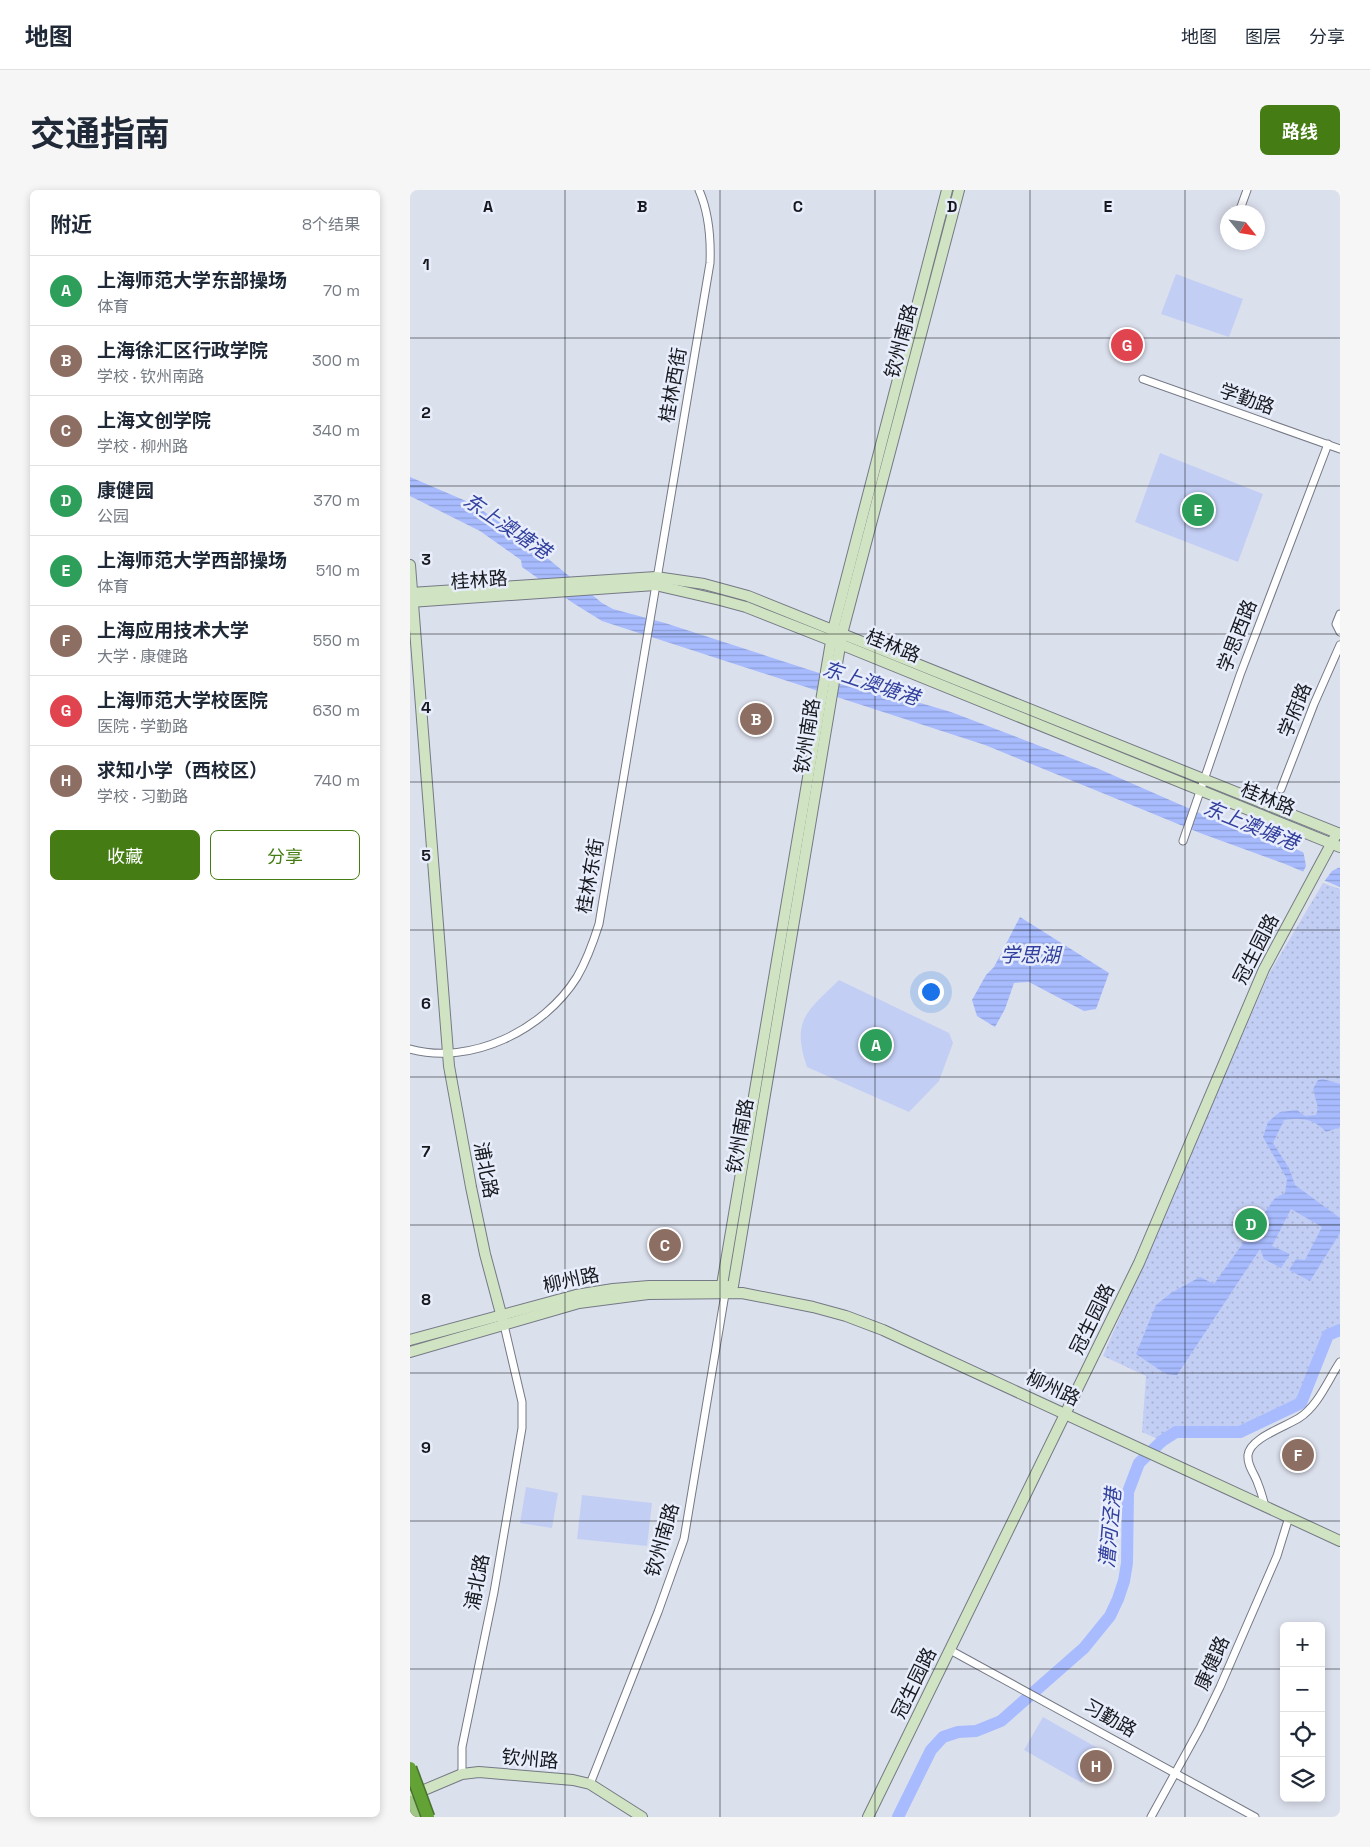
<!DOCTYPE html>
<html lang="zh">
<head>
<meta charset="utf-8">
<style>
  :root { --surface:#fff; --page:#f6f6f7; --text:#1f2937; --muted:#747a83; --line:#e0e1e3; --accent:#457d14 }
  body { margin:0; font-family:"Space Grotesk","Noto Sans SC",sans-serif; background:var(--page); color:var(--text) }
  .controls { position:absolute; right:15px; bottom:15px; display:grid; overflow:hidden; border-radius:8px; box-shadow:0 2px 8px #0003 }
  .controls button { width:45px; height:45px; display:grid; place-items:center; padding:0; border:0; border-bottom:1px solid var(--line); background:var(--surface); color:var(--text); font:25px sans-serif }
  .compass { position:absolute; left:810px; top:15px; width:45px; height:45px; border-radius:50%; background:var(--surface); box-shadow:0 2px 8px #0003; rotate:120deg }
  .you { position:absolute; left:520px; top:801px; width:18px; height:18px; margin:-12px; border:4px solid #fff; border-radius:50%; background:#1a73e8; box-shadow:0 0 0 8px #1a73e833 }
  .badge { display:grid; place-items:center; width:32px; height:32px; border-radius:50%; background:var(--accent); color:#fff; font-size:16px; font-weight:700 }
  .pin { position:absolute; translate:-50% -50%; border:2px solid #fff; box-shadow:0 1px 5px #0006 }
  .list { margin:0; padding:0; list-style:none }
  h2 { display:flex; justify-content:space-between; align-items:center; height:65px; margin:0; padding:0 20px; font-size:21px }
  h2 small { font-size:16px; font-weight:400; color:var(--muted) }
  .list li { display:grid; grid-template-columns:32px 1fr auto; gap:15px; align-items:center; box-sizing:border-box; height:70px; padding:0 20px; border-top:1px solid var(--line) }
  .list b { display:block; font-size:19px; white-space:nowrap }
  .list p { margin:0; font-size:16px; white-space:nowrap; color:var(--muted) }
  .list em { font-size:16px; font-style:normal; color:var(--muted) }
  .actions { display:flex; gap:10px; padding:15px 20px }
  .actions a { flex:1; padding:11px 0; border:1px solid var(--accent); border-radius:8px; text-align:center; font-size:18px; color:var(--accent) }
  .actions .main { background:var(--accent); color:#fff }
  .icon { flex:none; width:28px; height:28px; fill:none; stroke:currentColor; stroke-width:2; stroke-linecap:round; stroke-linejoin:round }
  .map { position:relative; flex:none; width:930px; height:1627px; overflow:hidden; border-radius:8px }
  header { display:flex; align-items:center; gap:30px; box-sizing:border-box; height:70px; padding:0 25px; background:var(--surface); border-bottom:1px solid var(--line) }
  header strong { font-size:24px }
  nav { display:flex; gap:28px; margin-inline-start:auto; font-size:18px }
  .intro { display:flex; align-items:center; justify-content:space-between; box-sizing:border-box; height:120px; padding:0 30px }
  h1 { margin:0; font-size:35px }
  .button { padding:12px 22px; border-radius:8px; background:var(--accent); color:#fff; font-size:18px; font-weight:700 }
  main { display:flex; gap:30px; padding:0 30px }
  aside { flex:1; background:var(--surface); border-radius:8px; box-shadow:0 2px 8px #0003 }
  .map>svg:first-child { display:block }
  .park { fill:url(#park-dots) }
  .garden { fill:#c3cef4 }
  .water { fill:url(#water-rules) }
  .pier { fill:#dbe0ed }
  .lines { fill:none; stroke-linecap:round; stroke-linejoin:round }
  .river { stroke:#a7bbfe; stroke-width:12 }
  .street-casing { stroke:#757985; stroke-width:9 }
  .secondary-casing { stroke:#757985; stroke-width:12 }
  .primary-casing { stroke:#48722d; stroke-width:14 }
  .street { stroke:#fff; stroke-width:7 }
  .secondary { stroke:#d0e3c2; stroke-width:10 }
  .primary { stroke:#a1c786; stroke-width:11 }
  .highway-bridge-casing { stroke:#48722d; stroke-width:15; stroke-linecap:butt }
  .highway-bridge { stroke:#63a235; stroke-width:12 }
  .grid { fill:none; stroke:#17191e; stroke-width:1; stroke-opacity:0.55 }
  .labels { text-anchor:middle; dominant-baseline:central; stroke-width:5; stroke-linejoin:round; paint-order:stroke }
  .street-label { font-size:19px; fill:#17191e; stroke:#e8edfb }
  .water-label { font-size:20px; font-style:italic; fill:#32409e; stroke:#e8edfb }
  .grid-label { font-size:16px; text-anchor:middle; font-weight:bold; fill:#17191e; stroke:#e8edfb; stroke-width:5; stroke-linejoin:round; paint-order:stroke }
</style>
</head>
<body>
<header>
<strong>地图</strong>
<nav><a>地图</a><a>图层</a><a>分享</a></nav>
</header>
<div class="intro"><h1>交通指南</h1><a class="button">路线</a></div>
<main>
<aside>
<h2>附近<small>8个结果</small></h2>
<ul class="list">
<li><span class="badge" style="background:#2e9e5b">A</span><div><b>上海师范大学东部操场</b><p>体育</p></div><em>70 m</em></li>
<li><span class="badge" style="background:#8d6e63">B</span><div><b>上海徐汇区行政学院</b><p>学校 · 钦州南路</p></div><em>300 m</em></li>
<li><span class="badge" style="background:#8d6e63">C</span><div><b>上海文创学院</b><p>学校 · 柳州路</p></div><em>340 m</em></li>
<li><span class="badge" style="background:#2e9e5b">D</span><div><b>康健园</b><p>公园</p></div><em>370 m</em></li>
<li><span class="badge" style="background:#2e9e5b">E</span><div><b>上海师范大学西部操场</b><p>体育</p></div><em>510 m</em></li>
<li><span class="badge" style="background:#8d6e63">F</span><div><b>上海应用技术大学</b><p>大学 · 康健路</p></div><em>550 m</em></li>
<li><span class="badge" style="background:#e0444e">G</span><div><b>上海师范大学校医院</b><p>医院 · 学勤路</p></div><em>630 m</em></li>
<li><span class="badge" style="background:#8d6e63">H</span><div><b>求知小学（西校区）</b><p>学校 · 习勤路</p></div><em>740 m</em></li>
</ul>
<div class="actions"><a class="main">收藏</a><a>分享</a></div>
</aside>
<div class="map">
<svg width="930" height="1627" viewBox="0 0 930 1627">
  <defs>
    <pattern id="park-dots" width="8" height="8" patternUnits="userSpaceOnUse" patternTransform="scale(1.25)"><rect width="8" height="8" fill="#c3cef4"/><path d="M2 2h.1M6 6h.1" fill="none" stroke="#a7b0d1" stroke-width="1.8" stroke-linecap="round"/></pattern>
    <pattern id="water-rules" width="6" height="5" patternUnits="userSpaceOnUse" patternTransform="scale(1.25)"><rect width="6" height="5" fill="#a7bbfe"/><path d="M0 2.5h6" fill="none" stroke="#8fa0d9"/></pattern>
  </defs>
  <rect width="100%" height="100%" fill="#dbe0ed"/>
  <polygon class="park" points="913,693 930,699 930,1140 918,1146 891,1213 830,1242 767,1242 752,1251 732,1242 736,1186 693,1166 859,784"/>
  <g class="garden">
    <polygon points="766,84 833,109 819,147 751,124"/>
    <polygon points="750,263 853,304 828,372 725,332"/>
    <path d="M 429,790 L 539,843 L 543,853 L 529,891 L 499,922 L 397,877 C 381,829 397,822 429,790 Z"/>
    <polygon points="116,1297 148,1303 142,1338 110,1333"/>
    <polygon points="172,1305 242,1313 237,1356 167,1349"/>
    <polygon points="633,1527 691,1560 672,1593 614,1560"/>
  </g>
  <g class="water">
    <polygon points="0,287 63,314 114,349 192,413 203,419 255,433 437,492 474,505 490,507 541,522 591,541 689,579 810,632 862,649 930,678 930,697 875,674 790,643 575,555 192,431 163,413 112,377 111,370 70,341 0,306"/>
    <polygon points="610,727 699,783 686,819 674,821 619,792 604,793 595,819 585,837 567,826 562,810 576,785 584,777"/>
    <path d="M 913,889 L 930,894 L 930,937 L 916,942 C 903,928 893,928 874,930 L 863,953 L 879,978 L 885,995 L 930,1028 L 930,1043 L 900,1091 L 879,1080 L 886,1069 L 895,1070 L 912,1037 L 881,1019 L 862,1056 L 880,1064 L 871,1078 L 854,1069 L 850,1059 L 767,1185 L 756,1184 L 726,1164 L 746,1115 L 761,1103 L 790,1087 L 804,1094 L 865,1008 L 875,1003 L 877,989 L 853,947 L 858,932 L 870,922 L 887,920 L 895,926 L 906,925 L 908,918 L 903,899 L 908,890 Z"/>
  </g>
  <polygon class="pier" points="893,660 930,675 930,677 922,681 913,693 892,684 896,676"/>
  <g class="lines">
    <polyline class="river" points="488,1627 521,1560 533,1547 548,1542 566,1541 591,1531 674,1458 700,1426 708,1409 714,1391 717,1373 718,1302 729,1273 752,1251 766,1242 830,1242 891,1213 918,1145 930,1140"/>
    <defs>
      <g id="street">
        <polyline points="829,22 837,0"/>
        <polyline points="733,189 930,259"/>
        <polyline points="930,424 926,434 930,442"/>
        <polyline points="871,599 904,514 930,455"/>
        <polyline points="773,651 830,485 918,254"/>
        <path d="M 0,859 C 61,876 134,840 167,787 C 177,770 183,753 189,734 L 300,73 C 301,48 299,23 289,0"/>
        <path d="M 855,1316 C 853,1309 851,1301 848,1294 C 845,1284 837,1276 838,1265 C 840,1248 875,1237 889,1228 C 908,1216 918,1190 930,1172"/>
        <polyline points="540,1460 845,1627"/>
        <polyline points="52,1584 52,1557 84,1402 112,1238 112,1212 94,1135"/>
        <polyline points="180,1594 248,1422 274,1349 315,1104"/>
        <polyline points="741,1627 790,1538 810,1497 867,1366 879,1327"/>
      </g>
      <g id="secondary">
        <polyline points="0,375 39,876 61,997 75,1064 94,1135"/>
        <polyline points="0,403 246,387 294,394 338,406 930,644"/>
        <polyline points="0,412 245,395 310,410 336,417 430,454 930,657"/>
        <polyline points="315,1104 323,1096 432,444 549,0"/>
        <polyline points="315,1104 312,1095 423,440 537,0"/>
        <polyline points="0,1150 166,1105 203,1099 239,1096 318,1096"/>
        <polyline points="0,1162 169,1113 238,1104 332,1103 403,1117 436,1126 473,1140 930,1351"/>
        <polyline points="0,1606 52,1584 69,1582 163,1590 180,1594 232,1627"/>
        <polyline points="458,1627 729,1073 854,779 927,643"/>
      </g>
      <polyline id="primary" points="0,1611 7,1627"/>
    </defs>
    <use href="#street" class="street-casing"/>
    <use href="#secondary" class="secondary-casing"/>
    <use href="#primary" class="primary-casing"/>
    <use href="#street" class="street"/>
    <use href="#secondary" class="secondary"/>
    <use href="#primary" class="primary"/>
    <defs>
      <polyline id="highway-bridge" points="0,1578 18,1627"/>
    </defs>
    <use href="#highway-bridge" class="highway-bridge-casing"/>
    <use href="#highway-bridge" class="highway-bridge"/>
  </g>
  <path class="grid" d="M 155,0 L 155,1627M 310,0 L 310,1627M 465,0 L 465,1627M 620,0 L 620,1627M 775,0 L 775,1627M 0,148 L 930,148M 0,296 L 930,296M 0,444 L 930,444M 0,592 L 930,592M 0,740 L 930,740M 0,887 L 930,887M 0,1035 L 930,1035M 0,1183 L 930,1183M 0,1331 L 930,1331M 0,1479 L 874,1479M 911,1479 L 930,1479"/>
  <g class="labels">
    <g class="street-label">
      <text transform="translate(491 151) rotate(-75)">钦州南路</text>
      <text transform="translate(263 195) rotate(-80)">桂林西街</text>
      <text transform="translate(837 209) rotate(19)">学勤路</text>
      <text transform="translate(69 390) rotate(-4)">桂林路</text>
      <text transform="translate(827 446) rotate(-69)">学思西路</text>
      <text transform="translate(483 456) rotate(22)">桂林路</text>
      <text transform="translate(885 520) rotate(-68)">学府路</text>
      <text transform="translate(397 546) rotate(-81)">钦州南路</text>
      <text transform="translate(858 609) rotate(22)">桂林路</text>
      <text transform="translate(180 686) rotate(-80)">桂林东街</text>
      <text transform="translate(846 759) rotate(-63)">冠生园路</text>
      <text transform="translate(330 946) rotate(-80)">钦州南路</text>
      <text transform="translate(76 980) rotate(79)">浦北路</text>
      <text transform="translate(161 1090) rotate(-12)">柳州路</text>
      <text transform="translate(682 1129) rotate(-64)">冠生园路</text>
      <text transform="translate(643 1198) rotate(25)">柳州路</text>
      <text transform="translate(252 1350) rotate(-74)">钦州南路</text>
      <text transform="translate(67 1392) rotate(-79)">浦北路</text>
      <text transform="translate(802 1473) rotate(-66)">康健路</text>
      <text transform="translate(504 1493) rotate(-64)">冠生园路</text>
      <text transform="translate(700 1528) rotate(29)">习勤路</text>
      <text transform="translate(120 1569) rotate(5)">钦州路</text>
    </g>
    <g class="water-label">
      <text transform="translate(97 336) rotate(34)">东上澳塘港</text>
      <text transform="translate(461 493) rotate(18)">东上澳塘港</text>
      <text transform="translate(841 635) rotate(22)">东上澳塘港</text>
      <text x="620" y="765">学思湖</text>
      <text transform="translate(700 1338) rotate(-85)">漕河泾港</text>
    </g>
  </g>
  <g class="grid-label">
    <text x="78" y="22">A</text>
    <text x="232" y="22">B</text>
    <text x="388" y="22">C</text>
    <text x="542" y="22">D</text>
    <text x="698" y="22">E</text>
    <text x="16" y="80">1</text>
    <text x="16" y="228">2</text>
    <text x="16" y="375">3</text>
    <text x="16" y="523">4</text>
    <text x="16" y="671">5</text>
    <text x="16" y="819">6</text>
    <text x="16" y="967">7</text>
    <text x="16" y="1115">8</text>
    <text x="16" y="1263">9</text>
  </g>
</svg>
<div class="controls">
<button>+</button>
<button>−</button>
<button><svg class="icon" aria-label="locate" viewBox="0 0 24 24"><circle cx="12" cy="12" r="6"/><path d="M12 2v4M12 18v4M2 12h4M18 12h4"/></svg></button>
<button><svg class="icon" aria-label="layers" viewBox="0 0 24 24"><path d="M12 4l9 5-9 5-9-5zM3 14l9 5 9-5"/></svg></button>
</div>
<svg class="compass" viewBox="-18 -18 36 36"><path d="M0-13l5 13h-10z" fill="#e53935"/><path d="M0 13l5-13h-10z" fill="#747a83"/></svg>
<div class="you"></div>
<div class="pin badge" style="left:466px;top:855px;background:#2e9e5b">A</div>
<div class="pin badge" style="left:346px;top:529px;background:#8d6e63">B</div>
<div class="pin badge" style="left:255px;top:1055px;background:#8d6e63">C</div>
<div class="pin badge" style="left:841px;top:1034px;background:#2e9e5b">D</div>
<div class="pin badge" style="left:788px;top:320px;background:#2e9e5b">E</div>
<div class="pin badge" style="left:888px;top:1265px;background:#8d6e63">F</div>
<div class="pin badge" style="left:717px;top:155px;background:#e0444e">G</div>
<div class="pin badge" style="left:686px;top:1576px;background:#8d6e63">H</div>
</div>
</main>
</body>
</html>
